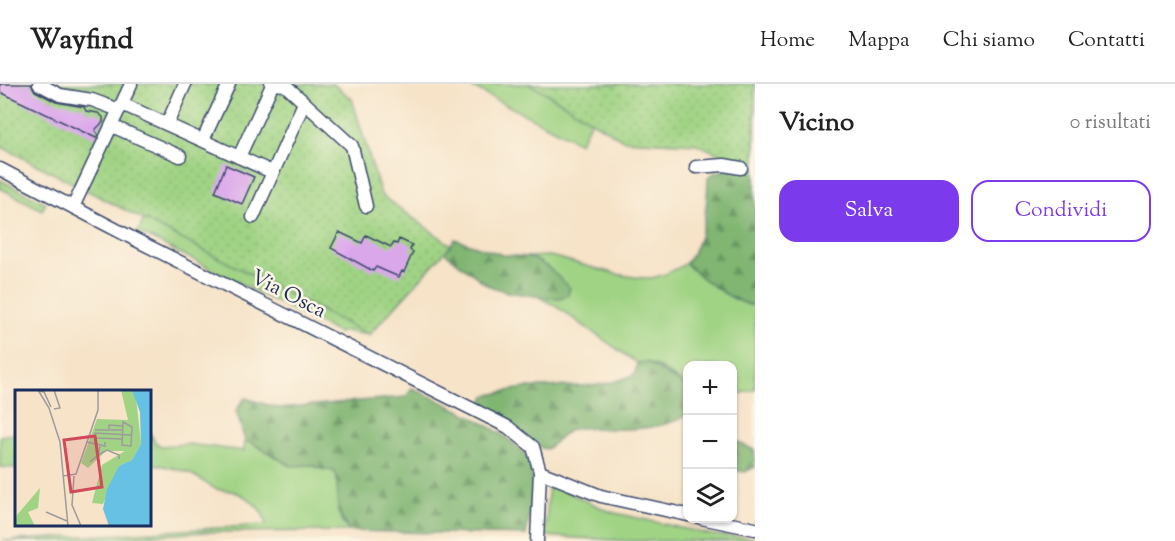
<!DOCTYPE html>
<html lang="it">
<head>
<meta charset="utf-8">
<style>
  :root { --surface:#fff; --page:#f2f2f2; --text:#222; --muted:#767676; --line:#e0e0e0; --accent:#7c3aed }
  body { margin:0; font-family:"Sorts Mill Goudy",serif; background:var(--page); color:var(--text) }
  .controls { position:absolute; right:18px; bottom:18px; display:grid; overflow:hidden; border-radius:12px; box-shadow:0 2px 4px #0004 }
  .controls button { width:54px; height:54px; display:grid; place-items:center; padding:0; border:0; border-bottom:2px solid var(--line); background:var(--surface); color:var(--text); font:30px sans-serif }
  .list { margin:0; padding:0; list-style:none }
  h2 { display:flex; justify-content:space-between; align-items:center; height:78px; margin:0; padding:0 24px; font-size:26px }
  h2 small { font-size:20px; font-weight:400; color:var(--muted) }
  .actions { display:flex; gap:12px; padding:18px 24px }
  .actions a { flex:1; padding:14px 0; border:2px solid var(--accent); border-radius:18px; text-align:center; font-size:21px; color:var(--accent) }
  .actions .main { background:var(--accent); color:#fff }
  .icon { flex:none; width:33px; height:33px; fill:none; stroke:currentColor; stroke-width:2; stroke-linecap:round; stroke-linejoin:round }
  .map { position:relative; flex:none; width:755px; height:457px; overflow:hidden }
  header { display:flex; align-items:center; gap:36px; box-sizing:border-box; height:84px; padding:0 30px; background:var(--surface); border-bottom:2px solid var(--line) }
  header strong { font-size:28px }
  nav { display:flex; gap:33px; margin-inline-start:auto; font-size:21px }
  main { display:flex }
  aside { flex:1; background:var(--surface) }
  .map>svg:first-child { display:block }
  .grass { fill:#a0d384; stroke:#5e8171; stroke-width:1.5 }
  .forest { fill:url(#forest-firs); stroke:#4e7268; stroke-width:1.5 }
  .park { fill:url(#park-dots); stroke:#5e8171; stroke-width:1.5 }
  .building { fill:#dba7eb }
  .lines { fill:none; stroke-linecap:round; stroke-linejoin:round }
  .minor-casing { stroke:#3c4a6e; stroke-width:15 }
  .minor { stroke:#fff; stroke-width:12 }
  .labels { text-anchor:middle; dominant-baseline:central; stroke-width:5; stroke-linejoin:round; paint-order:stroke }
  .street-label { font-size:21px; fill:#1b2f5e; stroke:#fcf5e5 }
  .inset-road { fill:none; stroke:#9e9b9e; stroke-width:1.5 }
  .view { fill:#d1495b; fill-opacity:0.15; stroke:#d1495b; stroke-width:3 }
  .inset-edge { fill:none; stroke:#1b2f5e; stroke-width:3 }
</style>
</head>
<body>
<header>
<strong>Wayfind</strong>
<nav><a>Home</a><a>Mappa</a><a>Chi siamo</a><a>Contatti</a></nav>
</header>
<main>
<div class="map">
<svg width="755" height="457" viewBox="0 0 755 457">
  <defs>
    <pattern id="forest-firs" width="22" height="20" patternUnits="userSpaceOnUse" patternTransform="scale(1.5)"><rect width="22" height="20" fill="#80b572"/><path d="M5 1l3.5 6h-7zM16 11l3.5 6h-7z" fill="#689461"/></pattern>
    <pattern id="park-dots" width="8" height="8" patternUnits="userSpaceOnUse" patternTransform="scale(1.5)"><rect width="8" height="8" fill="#a0d384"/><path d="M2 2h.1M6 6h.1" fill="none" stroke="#89b574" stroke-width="1.8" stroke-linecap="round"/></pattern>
  </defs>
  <rect width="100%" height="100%" fill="#fcf5e5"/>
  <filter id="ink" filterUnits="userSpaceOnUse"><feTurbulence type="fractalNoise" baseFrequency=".0167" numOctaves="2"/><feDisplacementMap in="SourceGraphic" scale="12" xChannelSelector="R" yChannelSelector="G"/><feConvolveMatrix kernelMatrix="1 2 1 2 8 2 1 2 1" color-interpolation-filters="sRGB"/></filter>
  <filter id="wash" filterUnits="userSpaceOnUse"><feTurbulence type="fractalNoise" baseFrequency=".008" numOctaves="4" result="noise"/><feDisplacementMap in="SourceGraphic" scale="24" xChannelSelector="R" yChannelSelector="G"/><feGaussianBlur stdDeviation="1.35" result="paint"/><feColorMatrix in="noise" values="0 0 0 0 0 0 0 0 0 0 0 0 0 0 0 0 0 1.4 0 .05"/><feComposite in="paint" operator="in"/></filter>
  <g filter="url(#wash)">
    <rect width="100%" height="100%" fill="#f6e3c8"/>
    <g class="grass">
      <polygon points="473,0 539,0 595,29 580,59 471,3"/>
      <polygon points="0,96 46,119 42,126 0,104"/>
      <polygon points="144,135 369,251 345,247 338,249 138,148"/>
      <path d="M 549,172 C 575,177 632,199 656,193 C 667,190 677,185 686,179 C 702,198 727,209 749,221 L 755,221 L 755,306 L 733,311 L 732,282 L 688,282 L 687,322 L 684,301 C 670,291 656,277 637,279 L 554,221 L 535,211 L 560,214 L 527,173 Z"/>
      <path d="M 150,349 L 155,358 L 161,362 L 187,360 L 244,367 L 245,357 L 252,359 L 291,382 L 312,381 L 321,385 L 334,387 L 337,392 L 342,438 L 349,447 L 206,448 L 65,457 L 2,457 L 266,441 C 265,426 246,410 231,407 C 225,406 222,407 216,405 C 206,400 197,392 187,388 C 176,384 162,382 150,379 Z"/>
      <polygon points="16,350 16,384 0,383 0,352"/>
      <polygon points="549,400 611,428 712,451 755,454 755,457 630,457 545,452"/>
    </g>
    <g class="forest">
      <path d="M 755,78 L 755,221 C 737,221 698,193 686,179 C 705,156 707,123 708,94 L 714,89 Z"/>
      <polygon points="455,155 503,171 527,173 536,176 549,184 570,204 568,211 560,214 551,214 507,208 487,201 444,168"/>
      <path d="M 647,278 L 684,301 L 687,322 L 686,331 C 669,344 631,346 610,345 C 597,345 580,341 568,347 C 561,351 554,360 547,365 L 542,364 L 480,322 L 485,312 C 502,308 518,304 535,303 C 571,301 602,306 635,290 L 637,279 Z"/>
      <path d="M 412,304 C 438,316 525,353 530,381 C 534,404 530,428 526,451 L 349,447 L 338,428 L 337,392 L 334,387 L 321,385 L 312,381 L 291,382 L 252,359 L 245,357 L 236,327 L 245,314 L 278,324 L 406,313 Z"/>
      <polygon points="732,355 754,366 755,383 745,388 733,386"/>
    </g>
    <g class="park">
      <polygon points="0,0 333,0 352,15 381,111 451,161 369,251 0,62"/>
      <polygon points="528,0 755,0 755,86 697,60 623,56 546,9"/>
    </g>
    <g id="blocks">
      <g class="building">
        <polygon points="0,0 31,0 35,7 56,18 84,23 86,27 98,29 103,33 103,38 95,46 98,51 96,54 0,8"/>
        <polygon points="226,81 254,93 242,120 215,108"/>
        <polygon points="339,148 362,159 366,151 391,163 394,159 397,160 399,155 412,161 410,166 413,168 404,188 402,187 399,193 376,183 373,187 331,164"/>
      </g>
    </g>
  </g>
  <g filter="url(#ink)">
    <use href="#blocks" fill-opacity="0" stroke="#3c4a6e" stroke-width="1.5"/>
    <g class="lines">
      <defs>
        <g id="minor">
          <polyline points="39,0 60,11 92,16 119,26"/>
          <polyline points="271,0 285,1 352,62 366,122"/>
          <polyline points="122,20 272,88"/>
          <polyline points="167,40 185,0"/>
          <polyline points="112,42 180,72"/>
          <polyline points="203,56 229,0"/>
          <polyline points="239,73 272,1"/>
          <polyline points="696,83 724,81 741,84"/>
          <polyline points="0,85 134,155 508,343 533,363 540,388 537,457"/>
          <polyline points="73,123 131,0"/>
          <polyline points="253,133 304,19"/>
          <polyline points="540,388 601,412 688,431"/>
          <polyline points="701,434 755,445"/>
        </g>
      </defs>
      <use href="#minor" class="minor-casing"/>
      <use href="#minor" class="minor"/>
    </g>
  </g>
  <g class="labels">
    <g class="street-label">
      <text transform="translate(288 211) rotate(27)">Via Osca</text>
    </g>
  </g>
  <g transform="translate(15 306)">
    <rect width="136" height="136" fill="#f6e3c8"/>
    <path d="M 25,98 L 23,118 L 13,122 L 20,136 L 0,136 L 2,125 Z" fill="#a0d384"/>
    <path d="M 106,0 L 117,0 L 121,8 L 126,54 L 117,70 L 104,76 L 88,114 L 77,113 L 87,75 L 110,61 L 91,61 L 73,78 L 66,73 L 82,29 L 113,30 Z" fill="#a0d384"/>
    <path d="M 117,0 L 136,0 L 136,136 L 94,136 L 88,119 L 92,99 L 104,76 L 117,70 L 126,54 L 125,22 Z" fill="#67c1e5"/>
    <path class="inset-road" d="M 23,0 L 34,18 L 45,52 L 53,136M 39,0 L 45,18 L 39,19M 24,1 L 29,2 L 36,17M 108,32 L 117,37 L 116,56 L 107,55 ZM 94,39 L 94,35 L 108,36M 80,40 L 108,40M 79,43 L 116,45M 81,48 L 107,49M 72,52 L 90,56 L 90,52M 83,65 L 92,60 L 104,65 L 104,69M 75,72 L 83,65 L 85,56M 48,86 L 61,84 L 83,20 L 83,0M 59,86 L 57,115 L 66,136M 31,122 L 52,131"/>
    <path class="view" d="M 80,46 L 87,97 L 56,102 L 49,50 Z"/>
    <rect width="136" height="136" class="inset-edge"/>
  </g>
</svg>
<div class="controls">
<button>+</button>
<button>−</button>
<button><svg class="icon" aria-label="layers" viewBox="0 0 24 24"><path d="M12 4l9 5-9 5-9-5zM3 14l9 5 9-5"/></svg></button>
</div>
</div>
<aside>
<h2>Vicino<small>0 risultati</small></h2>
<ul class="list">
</ul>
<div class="actions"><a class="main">Salva</a><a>Condividi</a></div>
</aside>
</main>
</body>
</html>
